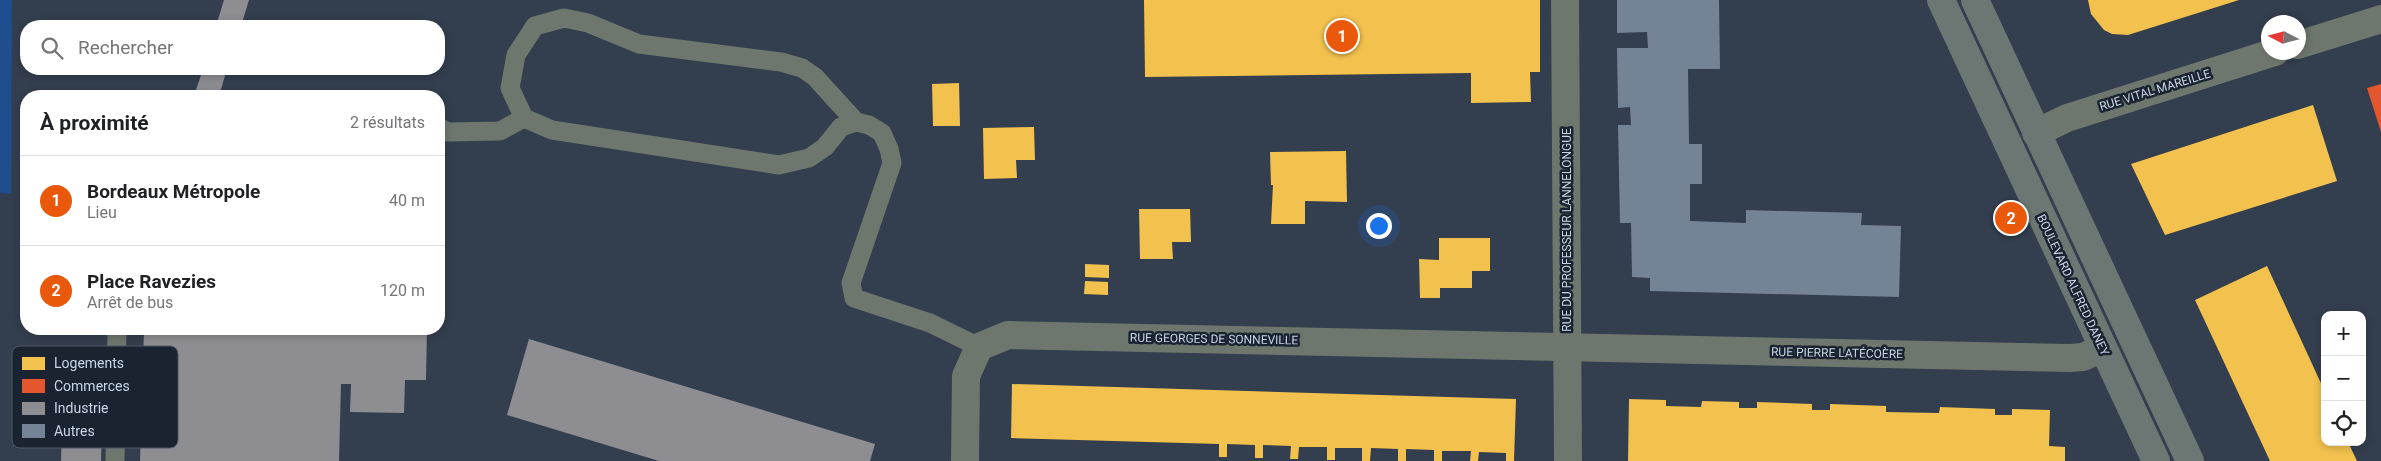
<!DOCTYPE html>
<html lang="fr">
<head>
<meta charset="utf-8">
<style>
  :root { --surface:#fff; --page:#f2f2f2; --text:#202124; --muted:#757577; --line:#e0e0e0; --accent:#ea580c }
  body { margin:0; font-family:Roboto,sans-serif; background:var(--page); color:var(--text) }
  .controls { position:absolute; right:15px; bottom:15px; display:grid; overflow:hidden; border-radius:10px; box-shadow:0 2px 8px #0003 }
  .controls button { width:45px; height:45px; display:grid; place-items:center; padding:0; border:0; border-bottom:1px solid var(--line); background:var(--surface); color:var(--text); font:25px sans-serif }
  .compass { position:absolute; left:2261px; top:15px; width:45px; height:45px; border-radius:50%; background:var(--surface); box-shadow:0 2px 8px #0003; rotate:276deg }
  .you { position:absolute; left:1378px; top:225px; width:18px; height:18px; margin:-12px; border:4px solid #fff; border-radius:50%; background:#1a73e8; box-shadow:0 0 0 8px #1a73e833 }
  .badge { display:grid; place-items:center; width:32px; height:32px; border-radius:50%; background:var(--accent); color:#fff; font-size:16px; font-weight:700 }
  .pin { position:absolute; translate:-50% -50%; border:2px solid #fff; box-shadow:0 1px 5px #0006 }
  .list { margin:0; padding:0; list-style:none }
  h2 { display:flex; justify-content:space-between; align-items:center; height:65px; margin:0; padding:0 20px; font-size:21px }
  h2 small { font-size:16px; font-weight:400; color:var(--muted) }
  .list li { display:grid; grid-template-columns:32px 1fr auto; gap:15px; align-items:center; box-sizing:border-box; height:90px; padding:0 20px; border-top:1px solid var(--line) }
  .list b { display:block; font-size:19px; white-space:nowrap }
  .list p { margin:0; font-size:16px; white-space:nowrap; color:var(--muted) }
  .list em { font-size:16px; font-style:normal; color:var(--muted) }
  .icon { flex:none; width:28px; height:28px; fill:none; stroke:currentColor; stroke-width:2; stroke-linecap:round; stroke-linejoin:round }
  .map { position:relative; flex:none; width:2381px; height:461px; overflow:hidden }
  .search { position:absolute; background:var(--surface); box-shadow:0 2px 8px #0003; left:20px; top:20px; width:425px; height:55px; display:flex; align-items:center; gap:12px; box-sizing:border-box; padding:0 18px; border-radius:20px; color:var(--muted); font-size:19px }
  .panel { position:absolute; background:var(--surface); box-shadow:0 2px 8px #0003; left:20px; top:90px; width:425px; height:245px; border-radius:20px }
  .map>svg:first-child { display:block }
  .green { fill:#1e4e8e }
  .homes { fill:#f2c14e }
  .shops { fill:#e4572e }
  .industry { fill:#8d8d92 }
  .building { fill:#748396 }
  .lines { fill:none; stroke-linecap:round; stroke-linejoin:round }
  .lane { stroke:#6e776e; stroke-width:19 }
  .street { stroke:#6e776e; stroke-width:28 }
  .primary { stroke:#6a7772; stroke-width:28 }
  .labels { text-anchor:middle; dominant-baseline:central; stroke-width:5; stroke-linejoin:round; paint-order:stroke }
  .street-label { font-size:12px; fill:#c7d4e5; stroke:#1a2431 }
  .key { fill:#1a2431; stroke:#4e5967; stroke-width:1 }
  .key-label { font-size:14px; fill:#c7d4e5 }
</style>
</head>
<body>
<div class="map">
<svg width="2381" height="461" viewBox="0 0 2381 461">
  <rect width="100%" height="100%" fill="#333e4e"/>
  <polygon class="green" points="0,0 12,0 11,194 0,193"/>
  <g class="homes">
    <polygon points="1144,0 1540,0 1540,72 1530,72 1531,102 1471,103 1471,73 1145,77"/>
    <polygon points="2088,0 2239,0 2128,35 2112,34 2104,30 2091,14"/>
    <polygon points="959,83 960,126 933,126 932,84"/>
    <polygon points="2313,105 2337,181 2165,235 2131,164"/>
    <polygon points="1034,127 1035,160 1016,160 1017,178 984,179 983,128"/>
    <polygon points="1346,151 1347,202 1305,201 1305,224 1271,224 1273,185 1271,185 1270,152"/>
    <polygon points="1139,209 1190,209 1191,242 1172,242 1173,259 1140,259"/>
    <polygon points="1439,238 1490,238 1490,271 1472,271 1472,288 1440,288 1440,298 1420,298 1419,259 1439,260"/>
    <polygon points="1085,264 1109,265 1109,278 1085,277"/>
    <polygon points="2267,266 2325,392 2325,442 2348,442 2357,461 2270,461 2195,300"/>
    <polygon points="1085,281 1108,282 1108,295 1084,294"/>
    <polygon points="1012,384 1516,399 1514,461 1506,461 1506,453 1479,452 1478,461 1470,461 1471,451 1442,451 1442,461 1434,461 1434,450 1406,449 1406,461 1398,461 1398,449 1371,448 1370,461 1362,461 1362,448 1335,448 1335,460 1327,460 1327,447 1299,447 1298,459 1290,459 1291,446 1263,445 1263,458 1255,458 1255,445 1227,444 1227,457 1219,457 1219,444 1011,438"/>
    <polygon points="1629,399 1666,400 1666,406 1701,407 1702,401 1739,402 1739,408 1757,408 1757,402 1812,404 1812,410 1830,410 1830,404 1886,406 1886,412 1939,413 1940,407 1995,409 1995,415 2012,415 2012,409 2050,410 2049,446 2065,447 2065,461 1628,461"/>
  </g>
  <polygon class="shops" points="2381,84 2381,132 2367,88"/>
  <g class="industry">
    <polygon points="224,0 249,0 241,26 216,26"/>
    <polygon points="203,69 227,69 219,96 194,96"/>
    <polygon points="144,329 427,329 426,380 405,380 404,413 350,412 351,384 341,384 339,461 140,461"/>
    <polygon points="529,339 875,444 870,461 659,461 507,415"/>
    <polygon points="63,383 103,384 101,461 61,461"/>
  </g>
  <polygon class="building" points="1617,0 1719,0 1720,69 1688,69 1689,144 1702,144 1702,184 1690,184 1690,221 1746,223 1746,210 1862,213 1861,225 1901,226 1899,297 1650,291 1650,278 1632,277 1631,223 1620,223 1618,125 1631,125 1630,107 1618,108 1617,48 1648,48 1647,32 1617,33"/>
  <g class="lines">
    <g class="lane">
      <polyline points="856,122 841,127 825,147 809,158 779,165 552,130 524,118 510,88 516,55 535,26 564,18 588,23 639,44 781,62 802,68 815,77 856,122 869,125 882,133 889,149 892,163 851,283 854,298 930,323 979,347"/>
      <polyline points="439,127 447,132 500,131 524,118"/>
      <polyline points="115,461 117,329"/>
    </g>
    <g class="street">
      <polyline points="1565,0 1568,461"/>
      <polyline points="2298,45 2381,19"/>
      <polyline points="2036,133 2067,118 2275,52"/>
      <polyline points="965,461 966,376 979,347 1008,335 2070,358 2083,357 2103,348"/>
    </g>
    <g class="primary">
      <polyline points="1941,0 2156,461"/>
      <polyline points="1975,0 2190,461"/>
    </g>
  </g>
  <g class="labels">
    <g class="street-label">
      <text transform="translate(2155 90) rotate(-17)">RUE VITAL MAREILLE</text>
      <text transform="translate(1567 230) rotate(-90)">RUE DU PROFESSEUR LANNELONGUE</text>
      <text transform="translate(2073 285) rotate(65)">BOULEVARD ALFRED DANEY</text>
      <text transform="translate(1214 339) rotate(1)">RUE GEORGES DE SONNEVILLE</text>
      <text transform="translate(1837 353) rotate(1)">RUE PIERRE LATÉCOÈRE</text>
    </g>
  </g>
  <rect x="12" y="346" width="166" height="102" rx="8" class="key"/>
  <rect x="22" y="357" width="23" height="13" fill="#f2c14e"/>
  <rect x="22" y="379" width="23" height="14" fill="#e4572e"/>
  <rect x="22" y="402" width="23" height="13" fill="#8d8d92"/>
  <rect x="22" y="424" width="23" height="14" fill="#748396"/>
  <g class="key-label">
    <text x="54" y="368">Logements</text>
    <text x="54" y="391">Commerces</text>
    <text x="54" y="413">Industrie</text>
    <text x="54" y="436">Autres</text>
  </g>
</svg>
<div class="controls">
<button>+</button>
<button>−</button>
<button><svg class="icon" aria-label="locate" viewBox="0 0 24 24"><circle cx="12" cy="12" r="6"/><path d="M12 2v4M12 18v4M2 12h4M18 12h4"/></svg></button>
</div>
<svg class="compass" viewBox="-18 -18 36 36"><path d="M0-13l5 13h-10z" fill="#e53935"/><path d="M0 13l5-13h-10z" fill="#757577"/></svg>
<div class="you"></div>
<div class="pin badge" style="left:1342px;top:36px">1</div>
<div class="pin badge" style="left:2011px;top:218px">2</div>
<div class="search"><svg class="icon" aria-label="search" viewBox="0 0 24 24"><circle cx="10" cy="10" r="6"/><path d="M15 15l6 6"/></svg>Rechercher</div>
<section class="panel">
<h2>À proximité<small>2 résultats</small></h2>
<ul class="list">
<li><span class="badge">1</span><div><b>Bordeaux Métropole</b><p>Lieu</p></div><em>40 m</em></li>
<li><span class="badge">2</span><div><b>Place Ravezies</b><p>Arrêt de bus</p></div><em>120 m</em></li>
</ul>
</section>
</div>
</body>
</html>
